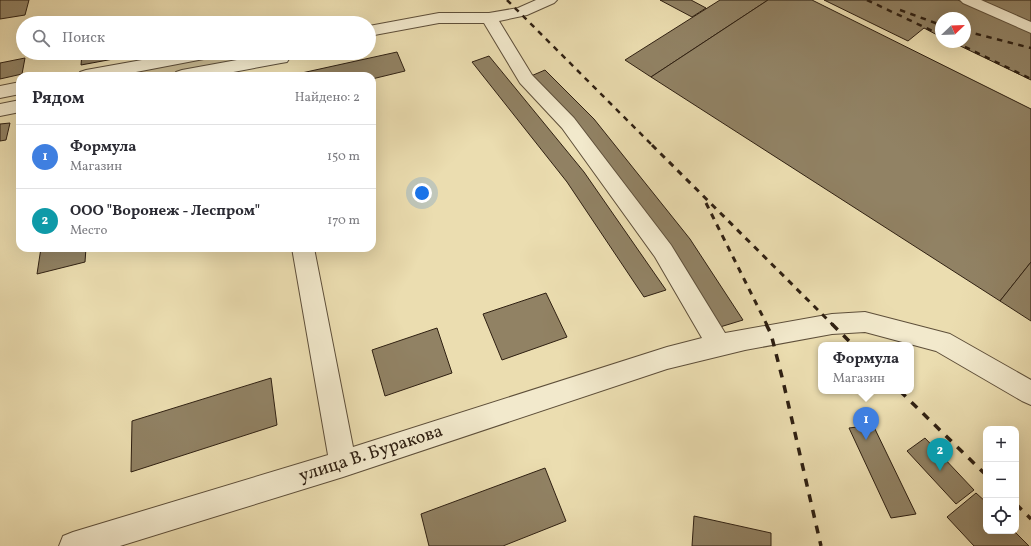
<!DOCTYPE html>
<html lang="ru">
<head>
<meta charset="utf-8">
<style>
  :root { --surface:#fff; --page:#f2f2f3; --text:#2b2b33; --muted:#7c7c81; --line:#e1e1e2; --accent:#d93025 }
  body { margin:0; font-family:Vollkorn,serif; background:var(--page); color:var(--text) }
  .controls { position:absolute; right:12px; bottom:12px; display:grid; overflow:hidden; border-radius:8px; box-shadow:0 4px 16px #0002 }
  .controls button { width:36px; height:36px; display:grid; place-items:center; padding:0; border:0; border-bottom:1px solid var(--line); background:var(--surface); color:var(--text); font:20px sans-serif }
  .compass { position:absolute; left:935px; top:12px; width:36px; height:36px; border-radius:50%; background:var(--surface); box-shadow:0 4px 16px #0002; rotate:67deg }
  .you { position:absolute; left:422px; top:193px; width:14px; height:14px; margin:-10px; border:3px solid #fff; border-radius:50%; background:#1a73e8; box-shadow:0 0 0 6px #1a73e833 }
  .badge { display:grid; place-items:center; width:26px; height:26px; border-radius:50%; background:var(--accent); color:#fff; font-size:13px; font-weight:700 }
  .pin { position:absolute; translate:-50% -33px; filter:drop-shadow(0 1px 2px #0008) }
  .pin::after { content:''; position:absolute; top:21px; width:14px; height:12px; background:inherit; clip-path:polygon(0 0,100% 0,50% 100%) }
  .popup { position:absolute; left:818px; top:342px; width:96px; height:52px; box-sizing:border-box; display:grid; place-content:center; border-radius:8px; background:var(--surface); filter:drop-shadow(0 1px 3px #0005); font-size:13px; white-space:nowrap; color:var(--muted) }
  .popup b { font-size:15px; color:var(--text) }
  .popup::after { content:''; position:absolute; left:50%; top:100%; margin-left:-8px; border:8px solid transparent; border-top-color:var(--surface) }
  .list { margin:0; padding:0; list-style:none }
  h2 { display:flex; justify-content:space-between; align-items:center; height:52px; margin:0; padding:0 16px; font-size:17px }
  h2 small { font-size:13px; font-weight:400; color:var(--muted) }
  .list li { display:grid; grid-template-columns:26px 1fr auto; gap:12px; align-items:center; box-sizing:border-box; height:64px; padding:0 16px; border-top:1px solid var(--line) }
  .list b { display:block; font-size:15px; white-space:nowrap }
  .list p { margin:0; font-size:13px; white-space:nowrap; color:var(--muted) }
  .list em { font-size:13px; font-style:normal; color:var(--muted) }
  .icon { flex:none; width:22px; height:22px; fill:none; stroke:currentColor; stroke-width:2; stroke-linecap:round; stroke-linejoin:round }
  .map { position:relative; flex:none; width:1031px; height:546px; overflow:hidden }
  .search { position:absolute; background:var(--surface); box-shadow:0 4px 16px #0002; left:16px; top:16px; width:360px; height:44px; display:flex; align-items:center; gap:10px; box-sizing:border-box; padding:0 14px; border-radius:22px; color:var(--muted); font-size:15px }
  .panel { position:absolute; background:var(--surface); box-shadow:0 4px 16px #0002; left:16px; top:72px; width:360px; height:180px; border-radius:12px }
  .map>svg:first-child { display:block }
  .green { fill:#cbbd95; stroke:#7d6e54 }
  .building { fill:#918264; stroke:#2f2012 }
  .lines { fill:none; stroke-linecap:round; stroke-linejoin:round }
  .minor-casing { stroke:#5e4f3a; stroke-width:2 }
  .minor { fill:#f2e9cc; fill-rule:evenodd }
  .rail-far2 { stroke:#2f2012; stroke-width:2.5; stroke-dasharray:5.5 5.5; stroke-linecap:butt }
  .rail-far1 { stroke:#2f2012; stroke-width:3; stroke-dasharray:6 6; stroke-linecap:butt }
  .rail { stroke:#2f2012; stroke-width:3.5; stroke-dasharray:8 8; stroke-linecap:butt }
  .labels { text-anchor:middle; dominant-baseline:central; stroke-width:3; stroke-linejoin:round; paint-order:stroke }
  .near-street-label { font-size:18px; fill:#2f2012; stroke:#f2e9cc }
</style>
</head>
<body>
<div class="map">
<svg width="1031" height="546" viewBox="0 0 1031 546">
  <rect width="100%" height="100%" fill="#ebddb0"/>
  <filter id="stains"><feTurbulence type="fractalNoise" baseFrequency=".005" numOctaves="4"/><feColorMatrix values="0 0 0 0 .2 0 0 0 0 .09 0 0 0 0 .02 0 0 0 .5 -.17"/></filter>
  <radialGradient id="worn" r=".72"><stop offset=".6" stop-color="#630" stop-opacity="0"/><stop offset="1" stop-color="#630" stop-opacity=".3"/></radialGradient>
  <polygon class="green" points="229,53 258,53 258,58 160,76 104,76"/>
  <g class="building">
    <polygon points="0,0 29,0 25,15 0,19"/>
    <polygon points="660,0 691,0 706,8 692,17"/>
    <polygon points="720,0 768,0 651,77 625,60"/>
    <polygon points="768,0 812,0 1031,109 1031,262 1000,301 651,77"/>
    <polygon points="824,0 958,0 1031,32 1031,80 952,42 965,42 965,18 941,18 941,37 924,28 908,41"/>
    <polygon points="981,0 1031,0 1031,22"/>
    <polygon points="397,52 405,71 372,79 372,76 288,76"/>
    <polygon points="82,53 135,53 135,55 81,65"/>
    <polygon points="489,56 584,172 666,290 644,297 567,182 472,62"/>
    <polygon points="25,58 22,74 0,79 0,63"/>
    <polygon points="545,70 594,119 690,239 743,320 720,327 531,76"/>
    <polygon points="10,123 6,140 0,141 0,124"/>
    <polygon points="41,248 86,248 85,262 37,274"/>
    <polygon points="1031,262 1031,321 1000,301"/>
    <polygon points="546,293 567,337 502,360 483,314"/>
    <polygon points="437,328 452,373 385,396 372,350"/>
    <polygon points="271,378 277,425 131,472 132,421"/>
    <polygon points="873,425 916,514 891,518 849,428"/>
    <polygon points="925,438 974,490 956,504 907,451"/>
    <polygon points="545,468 566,521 503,546 429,546 421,514"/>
    <polygon points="976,493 986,502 986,531 1014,531 1029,546 974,546 947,517"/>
    <polygon points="694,516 771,533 771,546 692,546"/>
  </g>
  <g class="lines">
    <defs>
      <g id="minor">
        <polygon points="536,0 557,0 554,3 527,15 499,21 532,75 574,118 671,245 725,333 832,314 865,312 950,334 1031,380 1031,405 1022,401 936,351 865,332 832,334 745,350 667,369 343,477 120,546 59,546 63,536 73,532 328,455 292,248 314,248 353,447 667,347 702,338 655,257 562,128 520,83 484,23 439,23 369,36 369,26 439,13 489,13 518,8"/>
        <polygon points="960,0 981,0 1031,22 1031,33 963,3"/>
        <polygon points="181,53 217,53 215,57 209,58 115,76 77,76 80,72 86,70"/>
        <polygon points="276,53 293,53 287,62 281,63 212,76 173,76 176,72 182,70"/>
        <polygon points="20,82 20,94 0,98 0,86"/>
        <polygon points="20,100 20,112 0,116 0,104"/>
      </g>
    </defs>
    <use href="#minor" class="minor-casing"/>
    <use href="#minor" class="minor"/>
    <g class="rail-far2">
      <polyline points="507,0 653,146"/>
      <polyline points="867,0 941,35"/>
      <polyline points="900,10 941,25"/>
      <polyline points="965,31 1031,48"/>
      <polyline points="955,42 1031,79"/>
    </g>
    <g class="rail-far1">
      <polyline points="652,145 833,325"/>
      <polyline points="706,203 767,325"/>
    </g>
    <g class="rail">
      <polyline points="766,324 771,334 783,381 821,546"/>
      <polyline points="832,324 853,345"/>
      <polyline points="900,391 986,475"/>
      <polyline points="1016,504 1031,519"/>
    </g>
  </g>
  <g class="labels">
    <g class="near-street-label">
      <text transform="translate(371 454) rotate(-18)">улица В. Буракова</text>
    </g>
  </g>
  <rect width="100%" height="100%" filter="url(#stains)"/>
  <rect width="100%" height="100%" fill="url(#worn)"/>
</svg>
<div class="controls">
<button>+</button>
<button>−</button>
<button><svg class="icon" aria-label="locate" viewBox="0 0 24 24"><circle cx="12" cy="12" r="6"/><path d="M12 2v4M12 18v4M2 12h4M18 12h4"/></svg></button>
</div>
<svg class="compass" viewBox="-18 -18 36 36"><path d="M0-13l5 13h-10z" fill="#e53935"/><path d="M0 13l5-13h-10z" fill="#7c7c81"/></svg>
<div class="you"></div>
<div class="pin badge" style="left:866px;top:440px;background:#3f7fe0">1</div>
<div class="popup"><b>Формула</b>Магазин</div>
<div class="pin badge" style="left:940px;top:471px;background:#0f9aa8">2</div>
<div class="search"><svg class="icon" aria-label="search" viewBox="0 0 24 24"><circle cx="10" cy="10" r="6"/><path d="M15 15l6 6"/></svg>Поиск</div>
<section class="panel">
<h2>Рядом<small>Найдено: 2</small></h2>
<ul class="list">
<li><span class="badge" style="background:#3f7fe0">1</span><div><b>Формула</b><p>Магазин</p></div><em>150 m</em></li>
<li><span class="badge" style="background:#0f9aa8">2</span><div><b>ООО &quot;Воронеж - Леспром&quot;</b><p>Место</p></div><em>170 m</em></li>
</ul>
</section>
</div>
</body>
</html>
